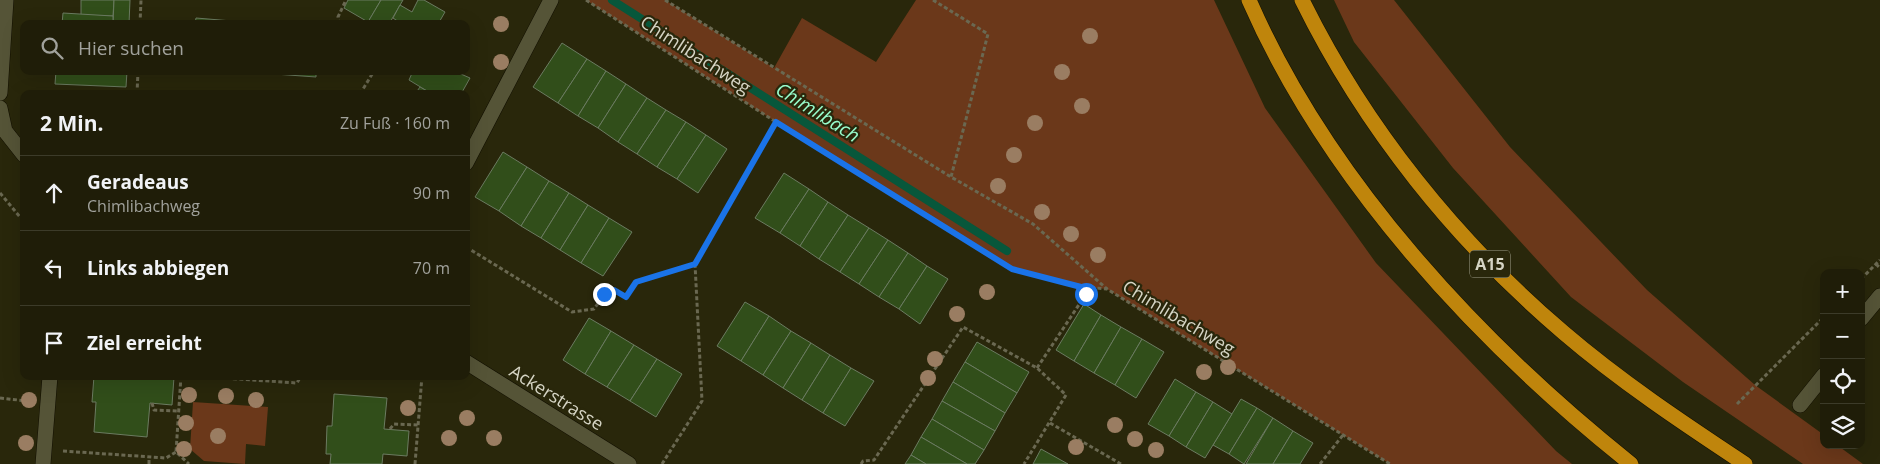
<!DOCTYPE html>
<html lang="de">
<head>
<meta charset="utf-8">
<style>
  :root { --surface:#1f1d08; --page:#2c2a16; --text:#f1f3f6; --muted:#a1a29c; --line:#3c3b29 }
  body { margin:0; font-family:"Open Sans",sans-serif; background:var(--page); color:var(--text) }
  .controls { position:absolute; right:15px; bottom:15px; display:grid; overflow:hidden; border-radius:10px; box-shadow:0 5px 20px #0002 }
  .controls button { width:45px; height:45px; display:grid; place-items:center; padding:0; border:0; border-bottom:1px solid var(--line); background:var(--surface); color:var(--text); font:25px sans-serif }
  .stop { position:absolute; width:15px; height:15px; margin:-11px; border:4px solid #1a73e8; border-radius:50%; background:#fff }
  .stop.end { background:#1a73e8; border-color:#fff; box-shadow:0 1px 5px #0008 }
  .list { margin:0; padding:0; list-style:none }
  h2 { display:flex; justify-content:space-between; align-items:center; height:65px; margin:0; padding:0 20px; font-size:21px }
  h2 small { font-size:16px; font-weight:400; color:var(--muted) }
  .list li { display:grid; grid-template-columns:32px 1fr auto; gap:15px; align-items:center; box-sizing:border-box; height:75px; padding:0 20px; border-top:1px solid var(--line) }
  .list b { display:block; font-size:19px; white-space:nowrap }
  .list p { margin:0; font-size:16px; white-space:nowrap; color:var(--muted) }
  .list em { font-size:16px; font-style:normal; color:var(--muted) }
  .icon { flex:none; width:28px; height:28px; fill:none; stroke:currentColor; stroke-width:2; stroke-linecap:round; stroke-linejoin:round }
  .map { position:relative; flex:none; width:1880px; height:464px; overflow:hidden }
  .search { position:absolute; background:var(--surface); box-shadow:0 5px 20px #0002; left:20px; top:20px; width:450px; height:55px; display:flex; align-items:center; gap:12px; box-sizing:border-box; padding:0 18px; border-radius:10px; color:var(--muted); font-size:19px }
  .panel { position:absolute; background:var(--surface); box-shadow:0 5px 20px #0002; left:20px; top:90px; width:450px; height:290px; border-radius:10px }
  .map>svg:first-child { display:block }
  .green { fill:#6b381a }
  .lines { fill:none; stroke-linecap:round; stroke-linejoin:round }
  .stream { stroke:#07573b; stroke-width:8 }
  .building { fill:#314e1a; stroke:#6b7b61 }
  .minor-casing { stroke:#120f00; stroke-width:16 }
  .highway-casing { stroke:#120f00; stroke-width:16 }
  .path { stroke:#6a6851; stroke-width:3; stroke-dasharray:4 2.5; stroke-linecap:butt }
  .minor { stroke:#555437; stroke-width:15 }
  .highway { stroke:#bf850c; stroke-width:15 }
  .tree { fill:#9a7d62 }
  .route { stroke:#1a73e8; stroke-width:6 }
  .labels { text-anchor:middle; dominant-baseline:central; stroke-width:4.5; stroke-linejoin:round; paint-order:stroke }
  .shield { fill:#29270b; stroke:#a1a08c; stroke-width:1 }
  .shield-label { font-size:16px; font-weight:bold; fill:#d5d4c4 }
  .street-label { font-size:18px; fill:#d5d4c4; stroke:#29270b }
  .water-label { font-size:19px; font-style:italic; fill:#98fccc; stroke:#29270b }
</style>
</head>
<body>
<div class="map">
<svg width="1880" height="464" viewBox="0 0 1880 464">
  <rect width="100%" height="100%" fill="#29270b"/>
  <g class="green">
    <polygon points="586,0 665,0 774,68 802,18 876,62 916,0 1214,0 1265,108 1376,263 1556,451 1572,464 1390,464 1107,289 1085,287 1012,269 776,122"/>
    <polygon points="1334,0 1394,0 1510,147 1647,290 1755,385 1824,435 1824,445 1837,445 1863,464 1803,464 1683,382 1571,297 1453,168 1354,42"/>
    <polygon points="193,402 268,407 265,446 246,444 245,464 204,461 190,449"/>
  </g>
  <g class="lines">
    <polyline class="stream" points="612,0 1007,251"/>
  </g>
  <g class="building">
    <polygon points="81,0 114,0 113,16 81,15"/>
    <polygon points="114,0 130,0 129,24 113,24"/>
    <polygon points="348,0 381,0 368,22 344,8"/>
    <polygon points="381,0 403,0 389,24 371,24 368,22"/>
    <polygon points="418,0 424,0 445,12 438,24 402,24 393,18 400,5 412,12"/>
    <polygon points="63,13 113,16 113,24 62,24"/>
    <polygon points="196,18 268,24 195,24"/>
    <polygon points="562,43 587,59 558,103 533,87"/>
    <polygon points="587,59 606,71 578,116 558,103"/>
    <polygon points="56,71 127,71 126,87 55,84"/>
    <polygon points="233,71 316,71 316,77"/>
    <polygon points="413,71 454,71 470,78 461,94 432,94 409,80"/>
    <polygon points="606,71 626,84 598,128 578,116"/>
    <polygon points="626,84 647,98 618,142 598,128"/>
    <polygon points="420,87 432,94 415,94"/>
    <polygon points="647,98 666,110 637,154 618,142"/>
    <polygon points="666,110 686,122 657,167 637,154"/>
    <polygon points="686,122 706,135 677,179 657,167"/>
    <polygon points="706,135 727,149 698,193 677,179"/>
    <polygon points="503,152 527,167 499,211 475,197"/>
    <polygon points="527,167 549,181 521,226 499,211"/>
    <polygon points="784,173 809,189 780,233 755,218"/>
    <polygon points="549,181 569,193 541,238 521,226"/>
    <polygon points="809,189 828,202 800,246 780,233"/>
    <polygon points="569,193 588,205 560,250 541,238"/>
    <polygon points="828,202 848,215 819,259 800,246"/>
    <polygon points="588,205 609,218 581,263 560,250"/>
    <polygon points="848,215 869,228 840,272 819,259"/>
    <polygon points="609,218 632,232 603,276 581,263"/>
    <polygon points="869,228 888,240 859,284 840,272"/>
    <polygon points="888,240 908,253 879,297 859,284"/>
    <polygon points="908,253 927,266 899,309 879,297"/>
    <polygon points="927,266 948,279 920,324 899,309"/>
    <polygon points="745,302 769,316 741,361 717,346"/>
    <polygon points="1084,304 1101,315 1074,361 1056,350"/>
    <polygon points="1101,315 1121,327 1094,373 1074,361"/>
    <polygon points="769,316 791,331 763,375 741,361"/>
    <polygon points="589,318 611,331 585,374 563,360"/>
    <polygon points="1121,327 1142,339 1115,385 1094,373"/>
    <polygon points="611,331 634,345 607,387 585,374"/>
    <polygon points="791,331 811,343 783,388 763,375"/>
    <polygon points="1142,339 1164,352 1136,398 1115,385"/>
    <polygon points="977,342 1029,372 1017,393 965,362"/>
    <polygon points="811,343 830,355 802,400 783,388"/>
    <polygon points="634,345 657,359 630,401 607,387"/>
    <polygon points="830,355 851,368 823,413 802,400"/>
    <polygon points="657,359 682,374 656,417 630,401"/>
    <polygon points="965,362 1017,393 1005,413 953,382"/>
    <polygon points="851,368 874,381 845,426 823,413"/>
    <polygon points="94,376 174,377 172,405 150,403 147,437 94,432 96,402 92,402"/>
    <polygon points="1175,379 1196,392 1169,436 1148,424"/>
    <polygon points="953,382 1005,413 995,431 942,401"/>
    <polygon points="1196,392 1213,402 1186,447 1169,436"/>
    <polygon points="334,394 387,398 384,429 409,431 407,456 383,454 382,464 330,464 331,454 326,454 327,426 332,426"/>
    <polygon points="1241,399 1257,408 1229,454 1213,445"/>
    <polygon points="942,401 995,431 984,450 932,419"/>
    <polygon points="1213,402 1232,414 1205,458 1186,447"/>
    <polygon points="1257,408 1273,418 1244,464 1229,454"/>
    <polygon points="1273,418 1293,431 1273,464 1246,464"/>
    <polygon points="932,419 984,450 975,464 967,464 921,437"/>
    <polygon points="1293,431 1313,443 1300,464 1273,464"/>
    <polygon points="921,437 967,464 926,464 911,455"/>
    <polygon points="1041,449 1068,464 1033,464"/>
    <polygon points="911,455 926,464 905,464"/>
  </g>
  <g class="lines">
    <defs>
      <g id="minor">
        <polyline points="0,93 6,0"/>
        <polyline points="0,108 5,131 24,155"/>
        <polyline points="466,163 551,0"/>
        <polyline points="1861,319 1880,296"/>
        <polyline points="466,362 629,464"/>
        <polyline points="1800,405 1824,375"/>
        <polyline points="43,464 50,376"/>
      </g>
      <g id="highway">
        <path d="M 1249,0 C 1328,181 1478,342 1631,464"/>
        <path d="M 1302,0 C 1365,128 1456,241 1564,333 C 1620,381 1683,423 1745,464"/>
      </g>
    </defs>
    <use href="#minor" class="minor-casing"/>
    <use href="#highway" class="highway-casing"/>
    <g class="path">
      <polyline points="586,0 776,122 1012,269 1085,287 1107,289 1390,464"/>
      <polyline points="665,0 951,177 1033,224 1107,289"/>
      <polyline points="933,0 988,34 951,177"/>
      <polyline points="140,24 141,0"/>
      <polyline points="339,24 338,17 346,0"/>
      <polyline points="137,94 138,71"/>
      <polyline points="360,94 374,71"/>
      <polyline points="0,193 20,217 24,218"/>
      <polyline points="466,247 572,312 594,309 604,295 615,291 626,297 636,282 695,264"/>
      <polyline points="1876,264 1880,268"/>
      <polyline points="1861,279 1880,260"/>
      <polyline points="1037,368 1086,294 1085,287"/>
      <polyline points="181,376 176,452 189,464"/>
      <polyline points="194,376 297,383 301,376"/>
      <polyline points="0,398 27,401"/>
      <polyline points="152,403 154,410 179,411"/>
      <polyline points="1737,404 1824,317"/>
      <polyline points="1050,423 1121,464"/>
      <polyline points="390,429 394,424 418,425"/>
      <polyline points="63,451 166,458 176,452"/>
      <polyline points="149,464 149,457"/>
      <polyline points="415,464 422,376"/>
      <polyline points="662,464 702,401 695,264 776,122"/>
      <polyline points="861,464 863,461 874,460 963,327 1037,368 1066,395 1024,464"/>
      <polyline points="1320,464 1343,435"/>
    </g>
    <use href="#minor" class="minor"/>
    <use href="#highway" class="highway"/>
  </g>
  <g class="tree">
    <circle cx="501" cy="24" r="8"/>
    <circle cx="1090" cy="36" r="8"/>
    <circle cx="501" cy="62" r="8"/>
    <circle cx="1062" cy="72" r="8"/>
    <circle cx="1082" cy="106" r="8"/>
    <circle cx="1035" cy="123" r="8"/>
    <circle cx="1014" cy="155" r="8"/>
    <circle cx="998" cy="186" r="8"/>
    <circle cx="1042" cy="212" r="8"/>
    <circle cx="1071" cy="234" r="8"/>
    <circle cx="1098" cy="255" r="8"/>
    <circle cx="987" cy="292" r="8"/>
    <circle cx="957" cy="314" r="8"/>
    <circle cx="935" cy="359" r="8"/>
    <circle cx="1228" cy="367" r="8"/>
    <circle cx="1204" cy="372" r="8"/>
    <circle cx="928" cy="378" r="8"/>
    <circle cx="189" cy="395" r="8"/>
    <circle cx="226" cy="396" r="8"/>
    <circle cx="29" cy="400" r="8"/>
    <circle cx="256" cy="400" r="8"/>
    <circle cx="408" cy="408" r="8"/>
    <circle cx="467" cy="418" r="8"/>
    <circle cx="186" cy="423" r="8"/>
    <circle cx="1115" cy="425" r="8"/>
    <circle cx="218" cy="436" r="8"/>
    <circle cx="449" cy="438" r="8"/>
    <circle cx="494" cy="438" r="8"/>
    <circle cx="1135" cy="439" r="8"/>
    <circle cx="26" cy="443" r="8"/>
    <circle cx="1076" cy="447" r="8"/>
    <circle cx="184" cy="449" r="8"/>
    <circle cx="1156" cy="450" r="8"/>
  </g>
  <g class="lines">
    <polyline class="route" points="604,294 614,290 626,297 636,282 695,264 776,122 1012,269 1085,288 1086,294"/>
  </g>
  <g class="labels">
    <rect class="shield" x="1470" y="250.5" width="40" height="27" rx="4"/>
    <g class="shield-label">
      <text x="1490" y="264">A15</text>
    </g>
    <g class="street-label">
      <text transform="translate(696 54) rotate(33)">Chimlibachweg</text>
      <text transform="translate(1179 317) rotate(31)">Chimlibachweg</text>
      <text transform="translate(557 397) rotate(32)">Ackerstrasse</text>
    </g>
    <g class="water-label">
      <text transform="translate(818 112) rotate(32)">Chimlibach</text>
    </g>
  </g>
</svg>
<div class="controls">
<button>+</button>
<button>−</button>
<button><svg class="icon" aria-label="locate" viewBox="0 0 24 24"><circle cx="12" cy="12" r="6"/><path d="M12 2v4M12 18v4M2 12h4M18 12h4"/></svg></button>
<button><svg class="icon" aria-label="layers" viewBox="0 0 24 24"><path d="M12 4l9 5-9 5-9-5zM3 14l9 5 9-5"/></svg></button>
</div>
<div class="stop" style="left:1086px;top:294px"></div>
<div class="stop end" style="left:604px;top:294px"></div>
<div class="search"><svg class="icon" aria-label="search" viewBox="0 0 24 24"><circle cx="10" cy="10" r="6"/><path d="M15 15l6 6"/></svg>Hier suchen</div>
<section class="panel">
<h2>2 Min.<small>Zu Fuß · 160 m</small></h2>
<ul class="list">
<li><svg class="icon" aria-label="ahead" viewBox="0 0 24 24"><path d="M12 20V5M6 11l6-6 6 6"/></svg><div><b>Geradeaus</b><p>Chimlibachweg</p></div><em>90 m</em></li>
<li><svg class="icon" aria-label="left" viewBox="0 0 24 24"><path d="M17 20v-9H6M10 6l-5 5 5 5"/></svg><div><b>Links abbiegen</b></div><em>70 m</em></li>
<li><svg class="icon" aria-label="arrive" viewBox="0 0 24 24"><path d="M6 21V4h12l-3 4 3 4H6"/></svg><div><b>Ziel erreicht</b></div></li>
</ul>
</section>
</div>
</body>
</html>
